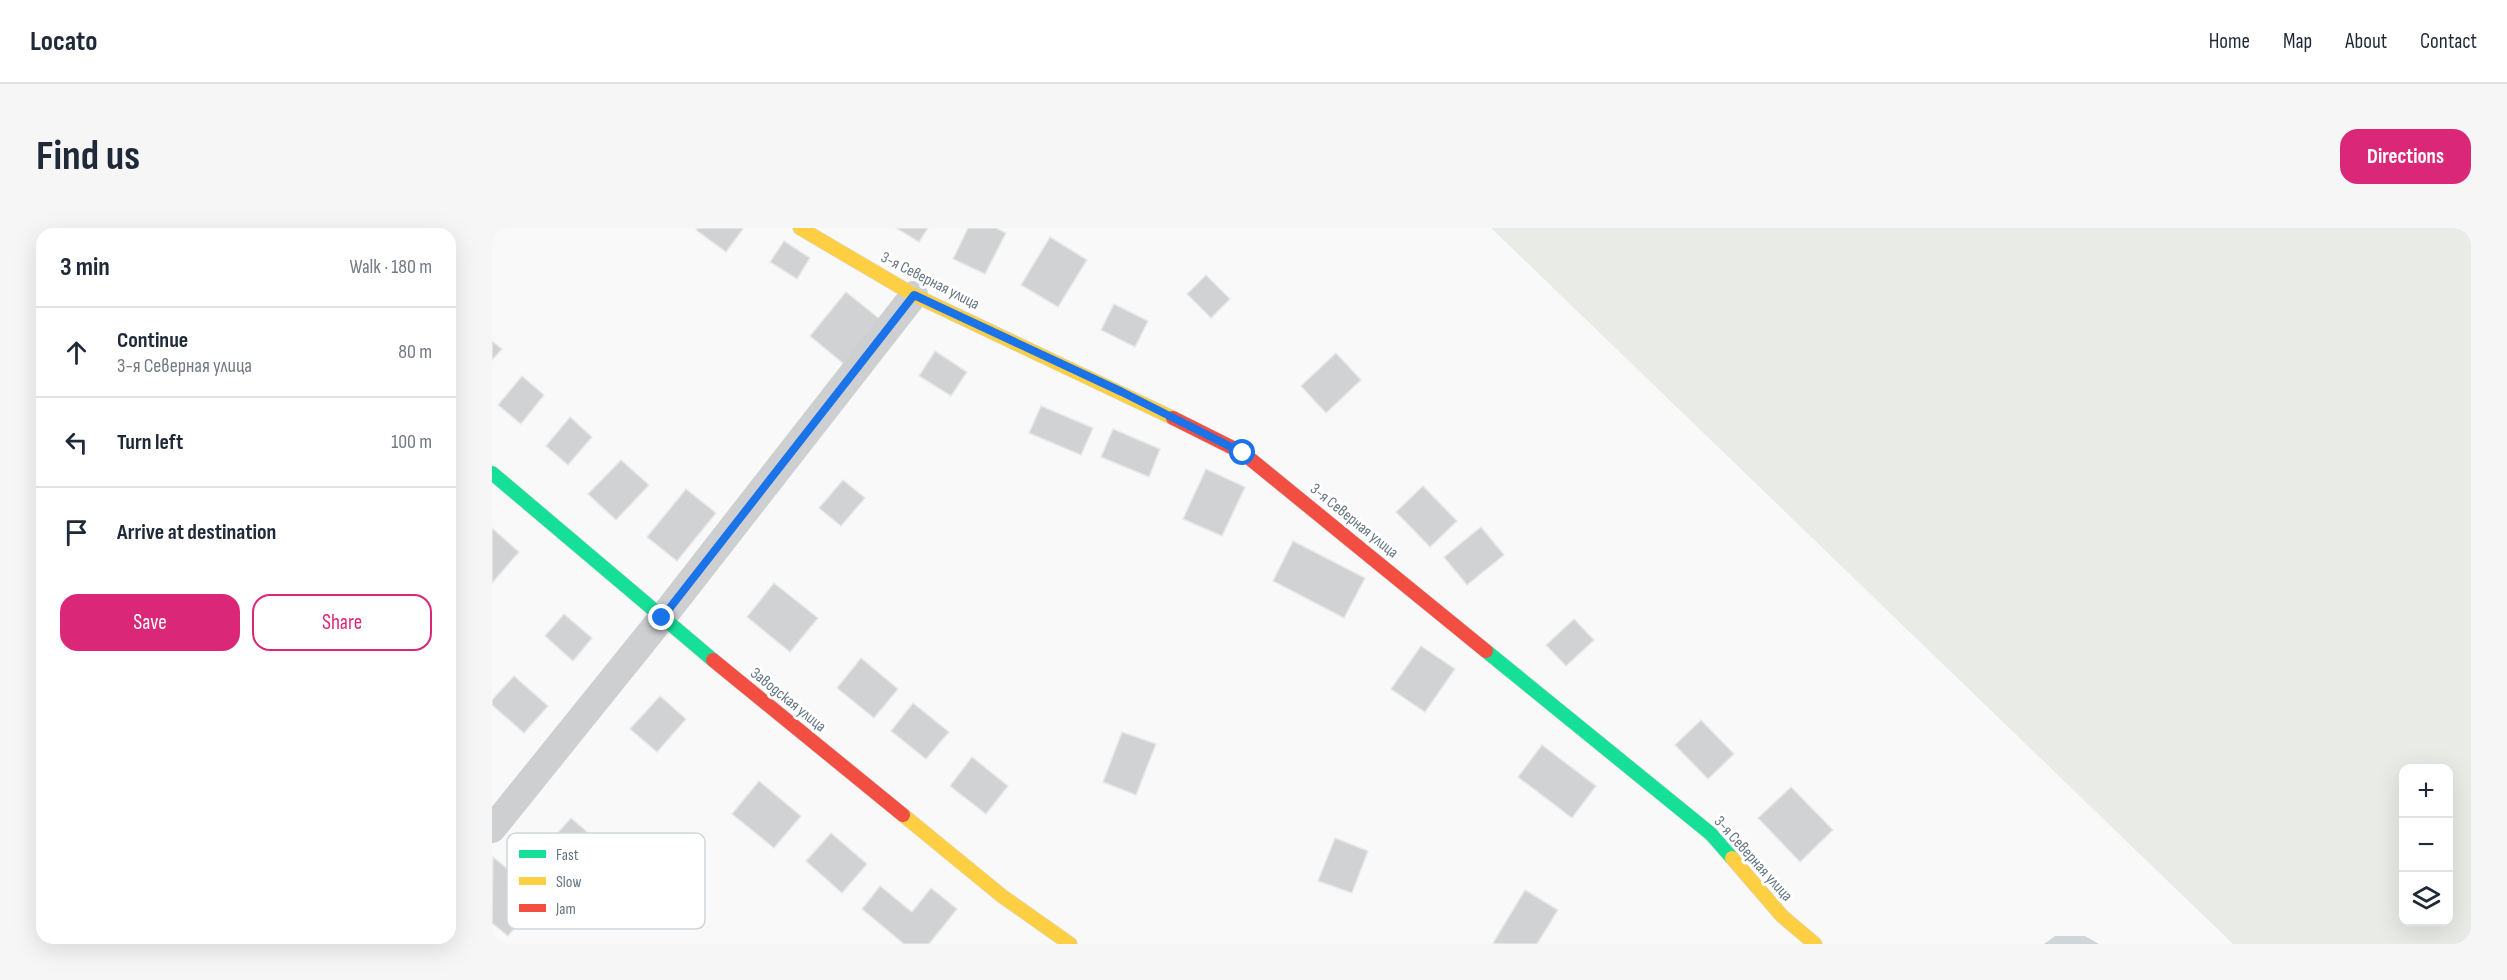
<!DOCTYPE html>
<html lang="en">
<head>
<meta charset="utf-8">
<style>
  :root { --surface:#fff; --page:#f6f6f7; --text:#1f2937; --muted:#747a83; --line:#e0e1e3; --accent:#db2777 }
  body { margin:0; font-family:"Sofia Sans Condensed",sans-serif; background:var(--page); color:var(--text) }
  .controls { position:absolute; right:18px; bottom:18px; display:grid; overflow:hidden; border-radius:12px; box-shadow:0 6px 24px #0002 }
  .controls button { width:54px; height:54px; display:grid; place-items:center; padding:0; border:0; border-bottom:2px solid var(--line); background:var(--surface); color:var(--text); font:30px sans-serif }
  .stop { position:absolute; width:18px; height:18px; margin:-14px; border:4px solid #1a73e8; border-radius:50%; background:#fff }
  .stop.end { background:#1a73e8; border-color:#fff; box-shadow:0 2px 6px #0008 }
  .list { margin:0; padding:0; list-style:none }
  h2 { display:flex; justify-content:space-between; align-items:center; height:78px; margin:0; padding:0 24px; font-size:26px }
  h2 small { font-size:20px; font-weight:400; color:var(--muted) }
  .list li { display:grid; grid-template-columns:39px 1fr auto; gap:18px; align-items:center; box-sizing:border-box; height:90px; padding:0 24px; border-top:2px solid var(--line) }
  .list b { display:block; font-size:22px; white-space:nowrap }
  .list p { margin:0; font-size:20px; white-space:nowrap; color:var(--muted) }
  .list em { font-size:20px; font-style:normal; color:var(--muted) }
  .actions { display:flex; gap:12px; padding:18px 24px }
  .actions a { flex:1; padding:14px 0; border:2px solid var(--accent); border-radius:18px; text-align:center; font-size:21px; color:var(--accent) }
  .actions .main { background:var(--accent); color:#fff }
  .icon { flex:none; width:33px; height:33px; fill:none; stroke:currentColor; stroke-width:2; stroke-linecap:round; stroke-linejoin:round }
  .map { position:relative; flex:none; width:1979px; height:716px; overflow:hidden; border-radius:18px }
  header { display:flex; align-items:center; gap:36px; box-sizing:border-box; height:84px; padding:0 30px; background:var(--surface); border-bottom:2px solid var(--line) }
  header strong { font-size:28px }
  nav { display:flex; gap:33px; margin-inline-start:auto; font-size:21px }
  .intro { display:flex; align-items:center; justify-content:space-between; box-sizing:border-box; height:144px; padding:0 36px }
  h1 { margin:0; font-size:42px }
  .button { padding:15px 27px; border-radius:18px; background:var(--accent); color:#fff; font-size:21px; font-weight:700 }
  main { display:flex; gap:36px; padding:0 36px }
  aside { flex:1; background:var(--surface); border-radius:18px; box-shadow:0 6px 24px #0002 }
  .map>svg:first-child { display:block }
  .green { fill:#e8ebe6; fill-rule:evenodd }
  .water { fill:#ced6d9 }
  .building { fill:#d0d2d3; stroke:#e8e8e8; stroke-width:1.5 }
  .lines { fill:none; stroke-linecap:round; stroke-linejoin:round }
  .fast-casing { stroke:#d5d6d7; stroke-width:15 }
  .slow-casing { stroke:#d5d6d7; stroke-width:15 }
  .jam-casing { stroke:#d5d6d7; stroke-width:15 }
  .street { stroke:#cecfd0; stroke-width:28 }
  .fast { stroke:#16e098; stroke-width:14 }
  .slow { stroke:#ffcf43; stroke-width:14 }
  .jam { stroke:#f24e42; stroke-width:14 }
  .route { stroke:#1a73e8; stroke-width:8 }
  .labels { text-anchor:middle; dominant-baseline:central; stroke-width:6; stroke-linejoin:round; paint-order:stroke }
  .street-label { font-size:16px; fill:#657683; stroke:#fff }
  .key { fill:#fff; stroke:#d1d6da; stroke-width:1.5 }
  .key-label { font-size:16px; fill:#657683 }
</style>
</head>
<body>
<header>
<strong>Locato</strong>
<nav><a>Home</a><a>Map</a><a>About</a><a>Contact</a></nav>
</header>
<div class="intro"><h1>Find us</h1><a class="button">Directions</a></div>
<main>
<aside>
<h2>3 min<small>Walk · 180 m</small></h2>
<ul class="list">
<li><svg class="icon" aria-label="ahead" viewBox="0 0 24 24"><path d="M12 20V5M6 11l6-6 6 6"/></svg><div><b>Continue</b><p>3-я Северная улица</p></div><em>80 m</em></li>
<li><svg class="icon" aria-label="left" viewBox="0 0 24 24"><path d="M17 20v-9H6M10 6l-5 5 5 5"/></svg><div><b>Turn left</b></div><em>100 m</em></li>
<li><svg class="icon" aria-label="arrive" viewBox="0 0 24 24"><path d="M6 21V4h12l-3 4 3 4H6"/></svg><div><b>Arrive at destination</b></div></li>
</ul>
<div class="actions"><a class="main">Save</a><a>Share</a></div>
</aside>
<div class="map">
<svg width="1979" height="716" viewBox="0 0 1979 716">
  <rect width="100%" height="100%" fill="#f9f9f9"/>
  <path class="green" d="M 999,0 L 1979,0 L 1979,716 L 1741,716 ZM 1912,540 L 1956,540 L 1956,694 L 1912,694 Z"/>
  <polygon class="water" points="1563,708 1593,708 1607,716 1552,716"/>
  <g class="building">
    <polygon points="206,0 250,0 251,1 234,24 204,2"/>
    <polygon points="404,0 436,0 427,14"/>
    <polygon points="476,0 504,0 514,5 493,46 461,31"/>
    <polygon points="558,9 595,32 566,79 529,57"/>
    <polygon points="292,13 318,30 305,51 278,34"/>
    <polygon points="714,47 738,71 719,90 695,66"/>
    <polygon points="354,64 389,92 352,136 318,108"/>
    <polygon points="622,76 656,93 643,119 609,102"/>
    <polygon points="0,113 10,121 0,132"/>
    <polygon points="443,123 475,144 459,168 427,148"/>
    <polygon points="844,125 869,152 834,185 809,158"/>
    <polygon points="30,148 52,167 29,196 6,177"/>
    <polygon points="549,178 601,200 589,227 537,205"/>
    <polygon points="78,189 100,209 76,237 54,218"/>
    <polygon points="621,201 668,221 657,249 609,229"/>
    <polygon points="129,232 157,257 124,292 96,266"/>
    <polygon points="714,241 753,259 730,308 691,291"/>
    <polygon points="351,252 373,270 349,298 327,280"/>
    <polygon points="931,258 965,293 938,319 904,284"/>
    <polygon points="194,261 224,285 185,333 155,309"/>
    <polygon points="989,299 1012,327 975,357 952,329"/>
    <polygon points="0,300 27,324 0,355"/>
    <polygon points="801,313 873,350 852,390 781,353"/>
    <polygon points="282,355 326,390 298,424 255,389"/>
    <polygon points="72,386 100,410 81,433 53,408"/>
    <polygon points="1082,391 1102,412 1074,438 1054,417"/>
    <polygon points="929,418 963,441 933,484 899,461"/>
    <polygon points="369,430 406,461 382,490 345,460"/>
    <polygon points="22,448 56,478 32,505 0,477 0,472"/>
    <polygon points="168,468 194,491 165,524 138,501"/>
    <polygon points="421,475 457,504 434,531 399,503"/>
    <polygon points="1209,492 1242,526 1216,551 1183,517"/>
    <polygon points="630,504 664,516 644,567 611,554"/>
    <polygon points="1050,517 1104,558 1080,590 1026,549"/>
    <polygon points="480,529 516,558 494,586 458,558"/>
    <polygon points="267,553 309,588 282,620 240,586"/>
    <polygon points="1299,559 1341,602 1308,634 1266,590"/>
    <polygon points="79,590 101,609 77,637 54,618"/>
    <polygon points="339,605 375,636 350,665 314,633"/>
    <polygon points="843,610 876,623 860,665 826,653"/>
    <polygon points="1,629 49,668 16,708 0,695"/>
    <polygon points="388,658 420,684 439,660 465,681 437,716 412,716 370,681"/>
    <polygon points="1033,662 1066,682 1045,716 1003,716 1001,715"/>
  </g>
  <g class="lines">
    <defs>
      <g id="fast">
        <polyline points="0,245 221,432"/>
        <polyline points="994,423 1219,606 1240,630"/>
      </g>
      <g id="slow">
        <polyline points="308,0 422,67 681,190"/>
        <polyline points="411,587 510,668 578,716"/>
        <polyline points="1240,630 1290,688 1323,716"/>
      </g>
      <g id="jam">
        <polyline points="681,190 751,225 994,423"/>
        <polyline points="221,432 411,587"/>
      </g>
    </defs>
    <use href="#fast" class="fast-casing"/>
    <use href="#slow" class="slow-casing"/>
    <use href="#jam" class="jam-casing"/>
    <polyline class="street" points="0,601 170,390 422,67"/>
    <use href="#fast" class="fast"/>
    <use href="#slow" class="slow"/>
    <use href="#jam" class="jam"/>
  </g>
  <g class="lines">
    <polyline class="route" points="170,390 422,67 630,164 751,225"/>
  </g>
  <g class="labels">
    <g class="street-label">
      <text transform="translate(438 53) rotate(27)">3-я Северная улица</text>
      <text transform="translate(862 293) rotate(39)">3-я Северная улица</text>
      <text transform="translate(296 472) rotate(39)">Заводская улица</text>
      <text transform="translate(1261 631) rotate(48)">3-я Северная улица</text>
    </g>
  </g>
  <rect x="15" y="605" width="198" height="96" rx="9" class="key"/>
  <rect x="27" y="622" width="27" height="8" fill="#16e098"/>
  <rect x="27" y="649" width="27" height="8" fill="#ffcf43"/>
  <rect x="27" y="676" width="27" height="8" fill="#f24e42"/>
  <g class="key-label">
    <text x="64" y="632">Fast</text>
    <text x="64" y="659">Slow</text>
    <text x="64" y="686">Jam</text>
  </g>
</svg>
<div class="controls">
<button>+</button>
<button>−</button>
<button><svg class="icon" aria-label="layers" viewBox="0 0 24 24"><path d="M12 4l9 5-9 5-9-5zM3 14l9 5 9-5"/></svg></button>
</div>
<div class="stop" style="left:751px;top:225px"></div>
<div class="stop end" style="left:170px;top:390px"></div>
</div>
</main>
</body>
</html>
